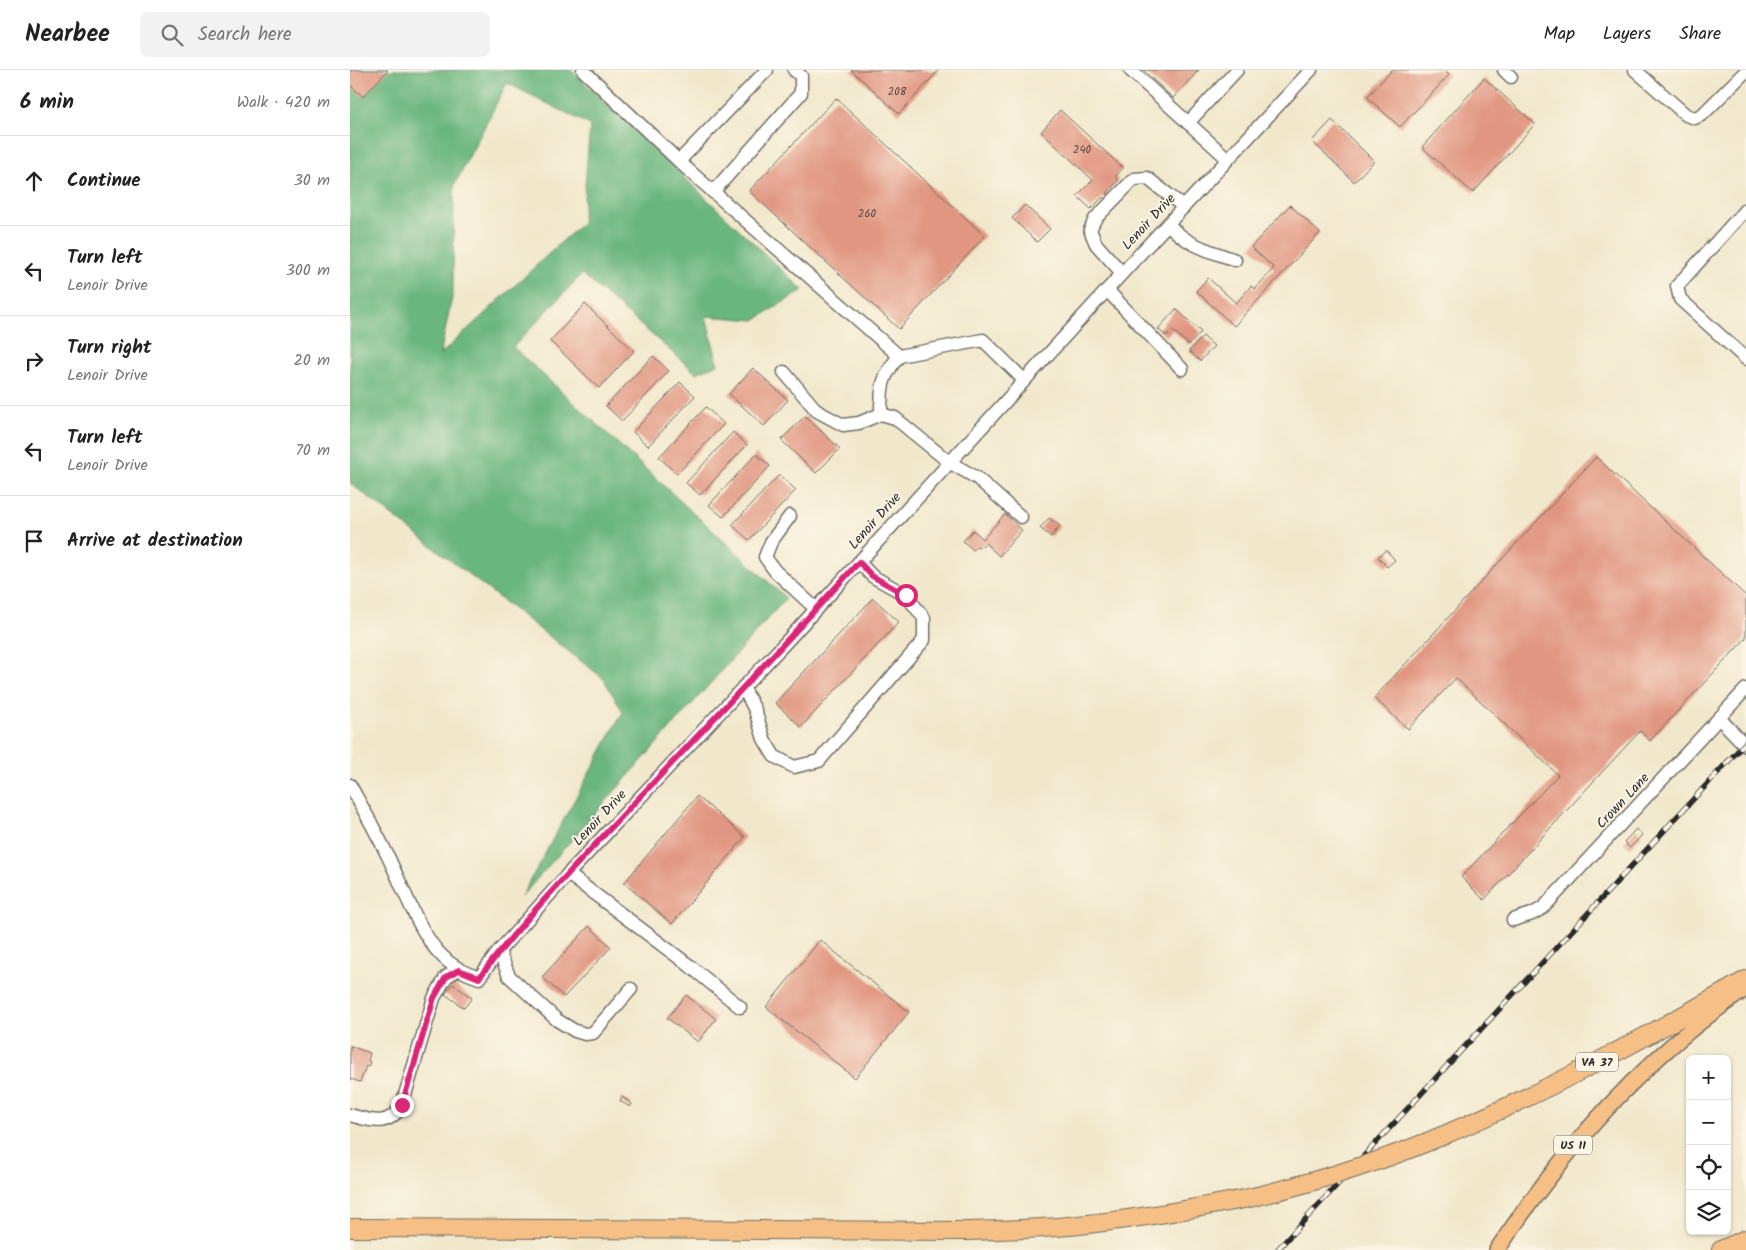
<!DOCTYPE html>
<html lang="en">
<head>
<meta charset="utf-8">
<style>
  :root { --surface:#fff; --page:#f2f2f2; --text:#222; --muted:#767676; --line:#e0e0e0 }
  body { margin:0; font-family:Kalam,sans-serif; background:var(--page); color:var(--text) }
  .controls { position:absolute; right:15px; bottom:15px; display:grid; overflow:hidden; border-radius:8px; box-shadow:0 1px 4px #0004 }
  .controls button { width:45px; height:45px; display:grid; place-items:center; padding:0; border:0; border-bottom:1px solid var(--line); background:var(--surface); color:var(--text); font:25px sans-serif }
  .stop { position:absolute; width:15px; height:15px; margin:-11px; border:4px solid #db2777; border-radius:50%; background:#fff }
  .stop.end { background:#db2777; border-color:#fff; box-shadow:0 1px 5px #0008 }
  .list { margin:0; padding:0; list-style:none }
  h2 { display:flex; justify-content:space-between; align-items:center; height:65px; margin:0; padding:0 20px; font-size:21px }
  h2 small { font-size:16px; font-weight:400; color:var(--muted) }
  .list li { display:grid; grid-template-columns:32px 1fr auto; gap:15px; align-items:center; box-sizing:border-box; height:90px; padding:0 20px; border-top:1px solid var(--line) }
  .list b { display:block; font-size:19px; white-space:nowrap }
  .list p { margin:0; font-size:16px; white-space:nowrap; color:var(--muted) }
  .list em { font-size:16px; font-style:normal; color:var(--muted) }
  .icon { flex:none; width:28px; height:28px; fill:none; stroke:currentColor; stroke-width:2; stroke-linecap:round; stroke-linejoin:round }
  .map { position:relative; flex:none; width:1396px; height:1180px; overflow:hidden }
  header { display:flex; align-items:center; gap:30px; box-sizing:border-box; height:70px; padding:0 25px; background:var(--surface); border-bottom:1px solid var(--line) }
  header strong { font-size:24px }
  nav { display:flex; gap:28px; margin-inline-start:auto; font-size:18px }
  .search { width:350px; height:45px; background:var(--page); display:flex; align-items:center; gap:12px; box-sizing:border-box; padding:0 18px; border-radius:8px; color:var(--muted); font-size:19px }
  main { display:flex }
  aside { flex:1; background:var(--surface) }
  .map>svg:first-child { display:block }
  .forest { fill:#69b67e; stroke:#4a7054; fill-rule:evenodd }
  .building { fill:#e19681 }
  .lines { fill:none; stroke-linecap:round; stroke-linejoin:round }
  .minor-casing { stroke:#706d63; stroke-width:15 }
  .major-casing { stroke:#706d63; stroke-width:18 }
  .highway-casing { stroke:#706d63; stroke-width:20 }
  .minor { stroke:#fff; stroke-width:12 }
  .major { stroke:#f5bf86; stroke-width:15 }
  .highway { stroke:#f5bf86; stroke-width:18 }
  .rail-casing { stroke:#2b2b2b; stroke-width:5.5 }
  .rail { stroke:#fcf5e5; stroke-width:4; stroke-dasharray:11; stroke-linecap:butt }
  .highway-bridge-casing { stroke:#706d63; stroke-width:20; stroke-linecap:butt }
  .highway-bridge { stroke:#f5bf86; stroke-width:18 }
  .route { stroke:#db2777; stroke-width:6 }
  .labels { text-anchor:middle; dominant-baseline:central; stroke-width:4; stroke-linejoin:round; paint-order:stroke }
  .number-label { font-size:11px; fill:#584640 }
  .shield { fill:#fcf5e5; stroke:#6a6863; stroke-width:1 }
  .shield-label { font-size:12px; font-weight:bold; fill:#2b2b2b }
  .street-label { font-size:14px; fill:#2b2b2b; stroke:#fcf5e5 }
</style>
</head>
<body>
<header>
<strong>Nearbee</strong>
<div class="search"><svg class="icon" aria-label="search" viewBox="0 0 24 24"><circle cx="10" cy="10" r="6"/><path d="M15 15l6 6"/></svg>Search here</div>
<nav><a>Map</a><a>Layers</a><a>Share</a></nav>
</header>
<main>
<aside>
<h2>6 min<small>Walk · 420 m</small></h2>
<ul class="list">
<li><svg class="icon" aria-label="ahead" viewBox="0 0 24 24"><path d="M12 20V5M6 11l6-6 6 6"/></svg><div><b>Continue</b></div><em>30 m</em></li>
<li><svg class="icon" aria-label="left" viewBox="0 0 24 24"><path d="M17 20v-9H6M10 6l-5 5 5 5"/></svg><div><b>Turn left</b><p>Lenoir Drive</p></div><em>300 m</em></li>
<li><svg class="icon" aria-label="right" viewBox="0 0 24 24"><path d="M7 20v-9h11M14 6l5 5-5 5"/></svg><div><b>Turn right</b><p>Lenoir Drive</p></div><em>20 m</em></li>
<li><svg class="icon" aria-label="left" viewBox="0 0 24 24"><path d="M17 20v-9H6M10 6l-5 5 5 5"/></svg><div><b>Turn left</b><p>Lenoir Drive</p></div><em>70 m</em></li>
<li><svg class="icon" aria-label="arrive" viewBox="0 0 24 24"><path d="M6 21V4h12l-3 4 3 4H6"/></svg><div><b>Arrive at destination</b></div></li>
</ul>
</aside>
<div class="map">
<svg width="1396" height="1180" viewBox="0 0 1396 1180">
  <rect width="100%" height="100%" fill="#fcf5e5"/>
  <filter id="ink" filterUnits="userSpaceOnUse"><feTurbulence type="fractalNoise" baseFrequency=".02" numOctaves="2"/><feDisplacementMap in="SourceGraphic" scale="10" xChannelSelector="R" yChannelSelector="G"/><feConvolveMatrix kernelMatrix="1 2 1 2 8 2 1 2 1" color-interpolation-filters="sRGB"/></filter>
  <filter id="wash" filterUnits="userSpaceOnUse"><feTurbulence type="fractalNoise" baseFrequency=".0096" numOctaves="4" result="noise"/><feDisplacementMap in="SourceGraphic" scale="20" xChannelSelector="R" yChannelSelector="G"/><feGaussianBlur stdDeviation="1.12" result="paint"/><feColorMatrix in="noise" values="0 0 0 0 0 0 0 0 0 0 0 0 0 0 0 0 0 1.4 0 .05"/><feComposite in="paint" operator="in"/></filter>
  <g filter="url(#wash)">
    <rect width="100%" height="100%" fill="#f1e8cc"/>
    <path class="forest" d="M 0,0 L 221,0 L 453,220 L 405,250 L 356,246 L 368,294 L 346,303 L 232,204 L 163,277 L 436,528 L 171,827 L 273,642 L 253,608 L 0,413 ZM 157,13 L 240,55 L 232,153 L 90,285 L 103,223 L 104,116 Z"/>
    <g id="blocks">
      <g class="building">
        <polygon points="0,0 38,0 13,27 0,15"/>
        <polygon points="501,0 589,0 549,44"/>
        <polygon points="793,0 849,0 823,28"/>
        <polygon points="1042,0 1094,0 1099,5 1050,57 1017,27"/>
        <polygon points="1134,8 1185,54 1123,123 1072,77"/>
        <polygon points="486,28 635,166 549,259 399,121"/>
        <polygon points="710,40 773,98 765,107 769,110 757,123 759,125 755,129 753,127 741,139 727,126 743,110 691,62"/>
        <polygon points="982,50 1024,91 1004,112 962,71"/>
        <polygon points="675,135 700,159 687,172 662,148"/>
        <polygon points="940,135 970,163 884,256 846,221 858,208 886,233 901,216 905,219 924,198 901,177"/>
        <polygon points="235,234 284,281 249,318 200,271"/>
        <polygon points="826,239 851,262 839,275 822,260 816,266 808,259"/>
        <polygon points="853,266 864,276 850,291 839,281"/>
        <polygon points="303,286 319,301 272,351 256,336"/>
        <polygon points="403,298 438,330 414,356 379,324"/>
        <polygon points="330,312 345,326 298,376 283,362"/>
        <polygon points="356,337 374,354 327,404 309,387"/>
        <polygon points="455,346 490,379 466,403 431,370"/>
        <polygon points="383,362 397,375 350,425 336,413"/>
        <polygon points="406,384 420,396 373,447 359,435"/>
        <polygon points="1246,387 1396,526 1396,568 1300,671 1290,661 1134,830 1111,807 1208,705 1106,608 1058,659 1024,628"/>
        <polygon points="429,405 446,420 399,470 382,455"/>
        <polygon points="655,444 672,460 649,486 635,473 630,478 627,476 623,480 613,471 623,460 633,469"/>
        <polygon points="699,448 710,456 701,467 690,458"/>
        <polygon points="1036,480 1045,490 1037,497 1028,487"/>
        <polygon points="523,528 549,552 451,657 425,633"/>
        <polygon points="347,726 395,767 322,854 274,813"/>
        <polygon points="1286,759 1292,765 1280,778 1274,772"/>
        <polygon points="239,856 261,877 214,927 192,907"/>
        <polygon points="470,870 559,942 505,1008 416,937"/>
        <polygon points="103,914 122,928 114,938 95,924"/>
        <polygon points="336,925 366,949 348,972 317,948"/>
        <polygon points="0,976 20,983 18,991 20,992 18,997 16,996 10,1012 0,1009"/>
        <polygon points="272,1027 282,1034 280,1037 270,1031"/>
      </g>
    </g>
  </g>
  <g filter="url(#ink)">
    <use href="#blocks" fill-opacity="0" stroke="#706d63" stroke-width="1"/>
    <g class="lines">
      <defs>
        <g id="minor">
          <polyline points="233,0 335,97 549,286 633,270 674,310"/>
          <polyline points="780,0 878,89"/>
          <polyline points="1154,0 1161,7"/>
          <polyline points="1285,0 1336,45 1345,48 1353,44 1396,1"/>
          <polyline points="838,53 887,0"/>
          <polyline points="329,91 417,0"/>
          <polyline points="363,122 451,23 451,6 444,0"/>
          <polyline points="1396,139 1327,216 1330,229 1396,289"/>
          <path d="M 818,154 C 838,176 858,180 885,190"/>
          <polyline points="772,203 746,174 740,160 745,149 784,109 797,108 834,137"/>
          <polyline points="757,220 832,299"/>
          <polyline points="434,302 467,341 493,355 509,353 531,344 545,348 599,392 627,408 671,447"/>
          <path d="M 531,344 C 531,317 531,308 549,286"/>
          <polyline points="440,446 421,472 415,487 425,501 466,539"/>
          <polyline points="393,617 405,640 414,669 424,686 444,697 469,691 574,570 574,548 556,525 522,506 509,492"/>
          <polyline points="1369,648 1396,676"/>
          <path d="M 0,715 C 14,741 29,766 41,793 C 54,820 70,863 90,884 C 101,896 114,903 129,908 L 149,881 L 218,804 L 437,571 L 788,186 L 961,0"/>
          <polyline points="218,804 340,896 390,937"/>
          <polyline points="1163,850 1182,844 1193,838 1396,619"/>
          <polyline points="149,881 159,906 207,950 225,961 235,964 243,963 281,919"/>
          <path d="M 0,1045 C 22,1051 38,1058 52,1035 L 84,928 L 96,907 L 109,899"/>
        </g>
        <g id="major">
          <path d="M 1147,1180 C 1216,1077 1292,989 1395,919"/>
          <polyline points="1394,1180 1396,1179"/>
        </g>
        <g id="highway">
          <path d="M 1094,1065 C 1198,1021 1298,966 1396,910"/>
          <path d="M 0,1158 L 618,1161 C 655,1160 692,1159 729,1155 C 786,1149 843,1139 899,1128"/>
          <polyline points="1371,1180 1396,1169"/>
        </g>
      </defs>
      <use href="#minor" class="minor-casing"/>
      <use href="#major" class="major-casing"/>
      <use href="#highway" class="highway-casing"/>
      <use href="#minor" class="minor"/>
      <use href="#major" class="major"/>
      <use href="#highway" class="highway"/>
      <defs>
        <polyline id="rail" points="927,1180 1396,672"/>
      </defs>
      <use href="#rail" class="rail-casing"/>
      <use href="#rail" class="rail"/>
      <defs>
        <path id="highway-bridge" d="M 899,1128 C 966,1112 1031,1092 1094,1065"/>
      </defs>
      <use href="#highway-bridge" class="highway-bridge-casing"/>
      <use href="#highway-bridge" class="highway-bridge"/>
    </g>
  </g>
  <g class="lines" filter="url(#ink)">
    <path class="route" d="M 52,1035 L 84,928 L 96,907 L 109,900 L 129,908 C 177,845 233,788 287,730 C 362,651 436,572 509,492 L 522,506 L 556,525"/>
  </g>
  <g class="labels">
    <g class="number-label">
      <text x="547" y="22">208</text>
      <text x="732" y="80">240</text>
      <text x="517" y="144">260</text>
    </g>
    <g class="shield">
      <rect x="1226" y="982.5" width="42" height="19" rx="4"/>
      <rect x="1204" y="1065.5" width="38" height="19" rx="4"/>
    </g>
    <g class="shield-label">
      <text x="1247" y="992">VA 37</text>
      <text x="1223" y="1075">US 11</text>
    </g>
    <g class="street-label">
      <text transform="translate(799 152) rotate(-47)">Lenoir Drive</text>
      <text transform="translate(525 451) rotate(-48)">Lenoir Drive</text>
      <text transform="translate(1273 731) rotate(-47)">Crown Lane</text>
      <text transform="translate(250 748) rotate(-47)">Lenoir Drive</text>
    </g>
  </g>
</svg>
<div class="controls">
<button>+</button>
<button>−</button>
<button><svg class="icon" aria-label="locate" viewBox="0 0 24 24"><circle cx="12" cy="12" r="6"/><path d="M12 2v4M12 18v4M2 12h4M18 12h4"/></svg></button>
<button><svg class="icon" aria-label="layers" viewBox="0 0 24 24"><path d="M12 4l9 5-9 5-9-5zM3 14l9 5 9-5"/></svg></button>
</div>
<div class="stop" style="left:556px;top:525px"></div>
<div class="stop end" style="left:52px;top:1035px"></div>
</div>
</main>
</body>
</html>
